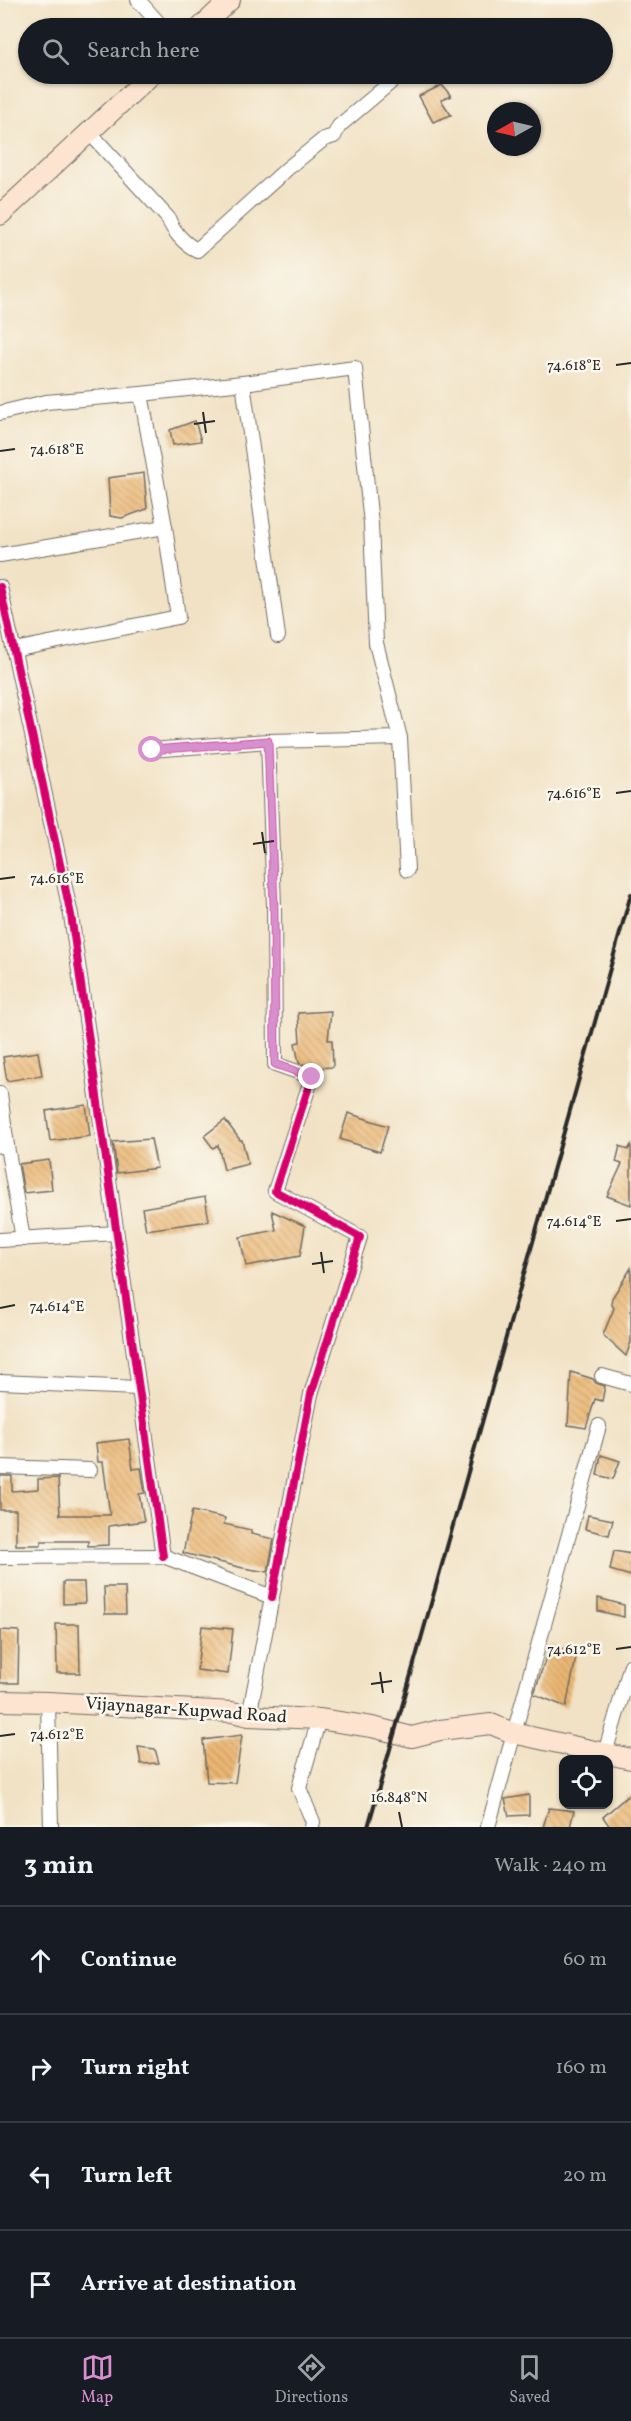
<!DOCTYPE html>
<html lang="en">
<head>
<meta charset="utf-8">
<style>
  :root { --surface:#171b24; --page:#20242c; --text:#f1f3f6; --muted:#9ea1a6; --line:#363941; --accent:#d690ce }
  body { margin:0; font-family:Vollkorn,serif; background:var(--page); color:var(--text) }
  .controls { position:absolute; right:18px; bottom:18px; display:grid; overflow:hidden; border-radius:12px; box-shadow:0 2px 4px #0004 }
  .controls button { width:54px; height:54px; display:grid; place-items:center; padding:0; border:0; border-bottom:2px solid var(--line); background:var(--surface); color:var(--text); font:30px sans-serif }
  .compass { position:absolute; left:487px; top:102px; width:54px; height:54px; border-radius:50%; background:var(--surface); box-shadow:0 2px 4px #0004; rotate:262deg }
  .stop { position:absolute; width:18px; height:18px; margin:-14px; border:4px solid #d690ce; border-radius:50%; background:#fff }
  .stop.end { background:#d690ce; border-color:#fff; box-shadow:0 2px 6px #0008 }
  .list { margin:0; padding:0; list-style:none }
  h2 { display:flex; justify-content:space-between; align-items:center; height:78px; margin:0; padding:0 24px; font-size:26px }
  h2 small { font-size:20px; font-weight:400; color:var(--muted) }
  .list li { display:grid; grid-template-columns:39px 1fr auto; gap:18px; align-items:center; box-sizing:border-box; height:108px; padding:0 24px; border-top:2px solid var(--line) }
  .list b { display:block; font-size:22px; white-space:nowrap }
  .list em { font-size:20px; font-style:normal; color:var(--muted) }
  .icon { flex:none; width:33px; height:33px; fill:none; stroke:currentColor; stroke-width:2; stroke-linecap:round; stroke-linejoin:round }
  .map { position:relative; flex:none; width:631px; height:1827px; overflow:hidden }
  .search { position:absolute; background:var(--surface); box-shadow:0 2px 4px #0004; left:18px; right:18px; top:18px; height:66px; display:flex; align-items:center; gap:15px; box-sizing:border-box; padding:0 21px; border-radius:33px; color:var(--muted); font-size:22px }
  .sheet { height:510px; background:var(--surface) }
  nav { display:flex; justify-content:space-around; align-items:center; box-sizing:border-box; height:84px; border-top:2px solid var(--line); background:var(--surface); font-size:16px; color:var(--muted) }
  nav a { display:grid; justify-items:center; gap:3px }
  nav .on { color:var(--accent) }
  .map>svg:first-child { display:block }
  .building { fill:url(#building-back-hatch) }
  .lines { fill:none; stroke-linecap:round; stroke-linejoin:round }
  .street-casing { stroke:#706b61; stroke-width:16 }
  .secondary-casing { stroke:#706b61; stroke-width:22 }
  .street { stroke:#fff; stroke-width:14 }
  .secondary { stroke:#fde4d1; stroke-width:20 }
  .rail { stroke:#2b2b2b; stroke-width:4 }
  .cycleway-casing { stroke:#fbf7ec; stroke-width:11 }
  .cycleway { stroke:#d6006c; stroke-width:8 }
  .route { stroke:#d690ce; stroke-width:8 }
  .ticks { fill:none; stroke:#2b2b2b; stroke-width:2 }
  .labels { text-anchor:middle; dominant-baseline:central; stroke-width:5; stroke-linejoin:round; paint-order:stroke }
  .street-label { font-size:18px; fill:#2b2b2b; stroke:#fbf7ec }
  .ticks-label { font-size:15px; text-anchor:middle; fill:#2b2b2b; stroke:#fbf7ec; stroke-width:5; stroke-linejoin:round; paint-order:stroke }
</style>
</head>
<body>
<div class="map">
<svg width="631" height="1827" viewBox="0 0 631 1827">
  <defs>
    <pattern id="building-back-hatch" width="6" height="6" patternUnits="userSpaceOnUse" patternTransform="scale(1.5)"><rect width="6" height="6" fill="#ecb773"/><path d="M-1 5l2 2M0 0l6 6M5-1l2 2" fill="none" stroke="#bf955f"/></pattern>
  </defs>
  <rect width="100%" height="100%" fill="#fbf7ec"/>
  <filter id="ink" filterUnits="userSpaceOnUse"><feTurbulence type="fractalNoise" baseFrequency=".0167" numOctaves="2"/><feDisplacementMap in="SourceGraphic" scale="12" xChannelSelector="R" yChannelSelector="G"/><feConvolveMatrix kernelMatrix="1 2 1 2 8 2 1 2 1" color-interpolation-filters="sRGB"/></filter>
  <filter id="wash" filterUnits="userSpaceOnUse"><feTurbulence type="fractalNoise" baseFrequency=".008" numOctaves="4" result="noise"/><feDisplacementMap in="SourceGraphic" scale="24" xChannelSelector="R" yChannelSelector="G"/><feGaussianBlur stdDeviation="1.35" result="paint"/><feColorMatrix in="noise" values="0 0 0 0 0 0 0 0 0 0 0 0 0 0 0 0 0 1.4 0 .05"/><feComposite in="paint" operator="in"/></filter>
  <g filter="url(#wash)">
    <rect width="100%" height="100%" fill="#f1e2c5"/>
    <g id="blocks">
      <g class="building">
        <polygon points="442,85 451,96 441,100 451,115 433,122 419,96"/>
        <polygon points="195,421 201,441 173,445 170,430"/>
        <polygon points="144,473 147,509 122,518 110,516 108,478"/>
        <polygon points="331,1011 328,1040 332,1040 333,1067 315,1068 299,1063 295,1043 300,1042 298,1013"/>
        <polygon points="38,1052 42,1075 7,1081 3,1057"/>
        <polygon points="86,1105 90,1136 50,1141 46,1111"/>
        <polygon points="348,1113 388,1126 380,1152 340,1139"/>
        <polygon points="225,1120 240,1140 242,1140 248,1164 224,1170 218,1145 213,1148 204,1136"/>
        <polygon points="151,1139 157,1168 117,1173 113,1142"/>
        <polygon points="631,1145 631,1205 607,1196 622,1164 616,1162 620,1146 628,1150"/>
        <polygon points="49,1160 52,1190 24,1193 19,1164"/>
        <polygon points="205,1197 209,1221 146,1230 142,1208"/>
        <polygon points="272,1211 305,1226 300,1256 246,1266 240,1237 276,1230"/>
        <polygon points="631,1268 631,1342 626,1356 603,1335 614,1308 611,1303 612,1298"/>
        <polygon points="571,1372 593,1379 596,1383 605,1386 602,1401 595,1399 586,1428 568,1425"/>
        <polygon points="129,1439 133,1469 141,1468 145,1493 139,1494 144,1521 109,1526 109,1545 88,1546 88,1541 41,1541 41,1545 16,1545 16,1510 0,1510 0,1476 12,1476 12,1491 38,1489 38,1479 58,1478 60,1515 110,1515 103,1462 98,1462 96,1443"/>
        <polygon points="601,1455 620,1461 613,1479 597,1475"/>
        <polygon points="192,1511 225,1518 224,1524 251,1530 251,1534 274,1539 268,1572 243,1568 183,1553"/>
        <polygon points="588,1515 613,1520 609,1535 585,1529"/>
        <polygon points="614,1551 631,1554 631,1576 610,1570"/>
        <polygon points="63,1582 84,1582 85,1603 63,1604"/>
        <polygon points="104,1587 125,1587 126,1614 105,1614"/>
        <polygon points="598,1598 624,1605 624,1617 598,1611"/>
        <polygon points="56,1624 79,1624 80,1673 57,1673"/>
        <polygon points="202,1626 233,1629 228,1674 197,1670"/>
        <polygon points="0,1630 19,1631 18,1683 0,1683"/>
        <polygon points="550,1645 577,1653 566,1707 534,1694"/>
        <polygon points="242,1735 235,1783 207,1782 203,1740"/>
        <polygon points="138,1747 155,1749 159,1763 141,1764"/>
        <polygon points="631,1793 631,1827 610,1827 603,1817"/>
        <polygon points="529,1795 529,1815 509,1816 505,1799"/>
        <polygon points="549,1808 574,1811 570,1827 543,1827"/>
      </g>
    </g>
  </g>
  <g filter="url(#ink)">
    <use href="#blocks" fill-opacity="0" stroke="#706b61" stroke-width="1.5"/>
    <g class="lines">
      <defs>
        <g id="street">
          <polyline points="138,0 163,28"/>
          <path d="M 89,132 L 168,218 C 173,231 184,244 197,250 L 288,168 L 324,139 L 334,136 L 339,126 L 390,83"/>
          <polyline points="243,383 355,368 371,524 376,643 400,738 407,870"/>
          <polyline points="141,394 243,383 278,636"/>
          <polyline points="0,413 46,402 141,394 165,527 0,555"/>
          <polyline points="0,587 71,915 163,1556"/>
          <polyline points="14,650 178,617 165,527"/>
          <polyline points="268,741 400,738"/>
          <polyline points="151,750 268,741 274,906 275,1064 312,1077 275,1191 360,1237 311,1394 272,1597"/>
          <polyline points="0,1094 7,1146 0,1146"/>
          <polyline points="7,1146 23,1239"/>
          <polyline points="0,1240 116,1233"/>
          <polyline points="602,1376 631,1384"/>
          <polyline points="0,1382 138,1388"/>
          <polyline points="0,1467 90,1470"/>
          <polyline points="0,1557 163,1556 272,1597 249,1716"/>
          <polyline points="48,1702 51,1827"/>
          <polyline points="605,1753 631,1665"/>
          <polyline points="312,1827 313,1822 299,1788 319,1719"/>
          <polyline points="488,1827 599,1426"/>
        </g>
        <g id="secondary">
          <polyline points="200,28 230,0"/>
          <polyline points="0,215 152,74"/>
          <polyline points="0,1701 48,1702 232,1712 249,1716 319,1719 372,1727 412,1737 440,1730 491,1724 513,1733 631,1759"/>
        </g>
      </defs>
      <use href="#street" class="street-casing"/>
      <use href="#secondary" class="secondary-casing"/>
      <use href="#street" class="street"/>
      <use href="#secondary" class="secondary"/>
      <polyline class="rail" points="368,1827 631,894"/>
      <defs>
        <g id="cycleway">
          <polyline points="0,587 71,915 163,1556"/>
          <polyline points="151,750 268,741 274,906 275,1064 312,1077 275,1191 360,1237 311,1394 272,1597"/>
        </g>
      </defs>
      <use href="#cycleway" class="cycleway-casing"/>
      <use href="#cycleway" class="cycleway"/>
    </g>
  </g>
  <g class="lines" filter="url(#ink)">
    <polyline class="route" points="152,750 268,741 274,906 275,1064 312,1077"/>
  </g>
  <path class="ticks" d="M 616,365 L 631,363M 203,412 L 206,433M 194,424 L 215,421M 0,451 L 15,449M 616,793 L 631,791M 262,832 L 265,853M 253,844 L 274,841M 0,879 L 15,877M 616,1221 L 631,1219M 321,1252 L 324,1273M 312,1264 L 333,1261M 0,1308 L 15,1305M 616,1649 L 631,1647M 380,1672 L 383,1693M 371,1684 L 392,1681M 0,1736 L 15,1734M 399,1812 L 402,1827"/>
  <g class="labels">
    <g class="street-label">
      <text transform="translate(186 1711) rotate(4)">Vijaynagar-Kupwad Road</text>
    </g>
  </g>
  <g class="ticks-label">
    <text x="574" y="370">74.618°E</text>
    <text x="57" y="454">74.618°E</text>
    <text x="574" y="798">74.616°E</text>
    <text x="57" y="883">74.616°E</text>
    <text x="574" y="1226">74.614°E</text>
    <text x="57" y="1311">74.614°E</text>
    <text x="574" y="1654">74.612°E</text>
    <text x="57" y="1739">74.612°E</text>
    <text x="399" y="1802">16.848°N</text>
  </g>
</svg>
<div class="controls">
<button><svg class="icon" aria-label="locate" viewBox="0 0 24 24"><circle cx="12" cy="12" r="6"/><path d="M12 2v4M12 18v4M2 12h4M18 12h4"/></svg></button>
</div>
<svg class="compass" viewBox="-18 -18 36 36"><path d="M0-13l5 13h-10z" fill="#e53935"/><path d="M0 13l5-13h-10z" fill="#9ea1a6"/></svg>
<div class="stop" style="left:152px;top:750px"></div>
<div class="stop end" style="left:312px;top:1077px"></div>
<div class="search"><svg class="icon" aria-label="search" viewBox="0 0 24 24"><circle cx="10" cy="10" r="6"/><path d="M15 15l6 6"/></svg>Search here</div>
</div>
<section class="sheet">
<h2>3 min<small>Walk · 240 m</small></h2>
<ul class="list">
<li><svg class="icon" aria-label="ahead" viewBox="0 0 24 24"><path d="M12 20V5M6 11l6-6 6 6"/></svg><div><b>Continue</b></div><em>60 m</em></li>
<li><svg class="icon" aria-label="right" viewBox="0 0 24 24"><path d="M7 20v-9h11M14 6l5 5-5 5"/></svg><div><b>Turn right</b></div><em>160 m</em></li>
<li><svg class="icon" aria-label="left" viewBox="0 0 24 24"><path d="M17 20v-9H6M10 6l-5 5 5 5"/></svg><div><b>Turn left</b></div><em>20 m</em></li>
<li><svg class="icon" aria-label="arrive" viewBox="0 0 24 24"><path d="M6 21V4h12l-3 4 3 4H6"/></svg><div><b>Arrive at destination</b></div></li>
</ul>
</section>
<nav>
<a class="on"><svg class="icon" aria-label="map" viewBox="0 0 24 24"><path d="M3 6l6-2 6 2 6-2v14l-6 2-6-2-6 2zM9 4v14M15 6v14"/></svg>Map</a>
<a><svg class="icon" aria-label="directions" viewBox="0 0 24 24"><path d="M12 3l9 9-9 9-9-9zM9 14v-3h6M13 9l2 2-2 2"/></svg>Directions</a>
<a><svg class="icon" aria-label="saved" viewBox="0 0 24 24"><path d="M7 4h10v16l-5-4-5 4z"/></svg>Saved</a>
</nav>
</body>
</html>
